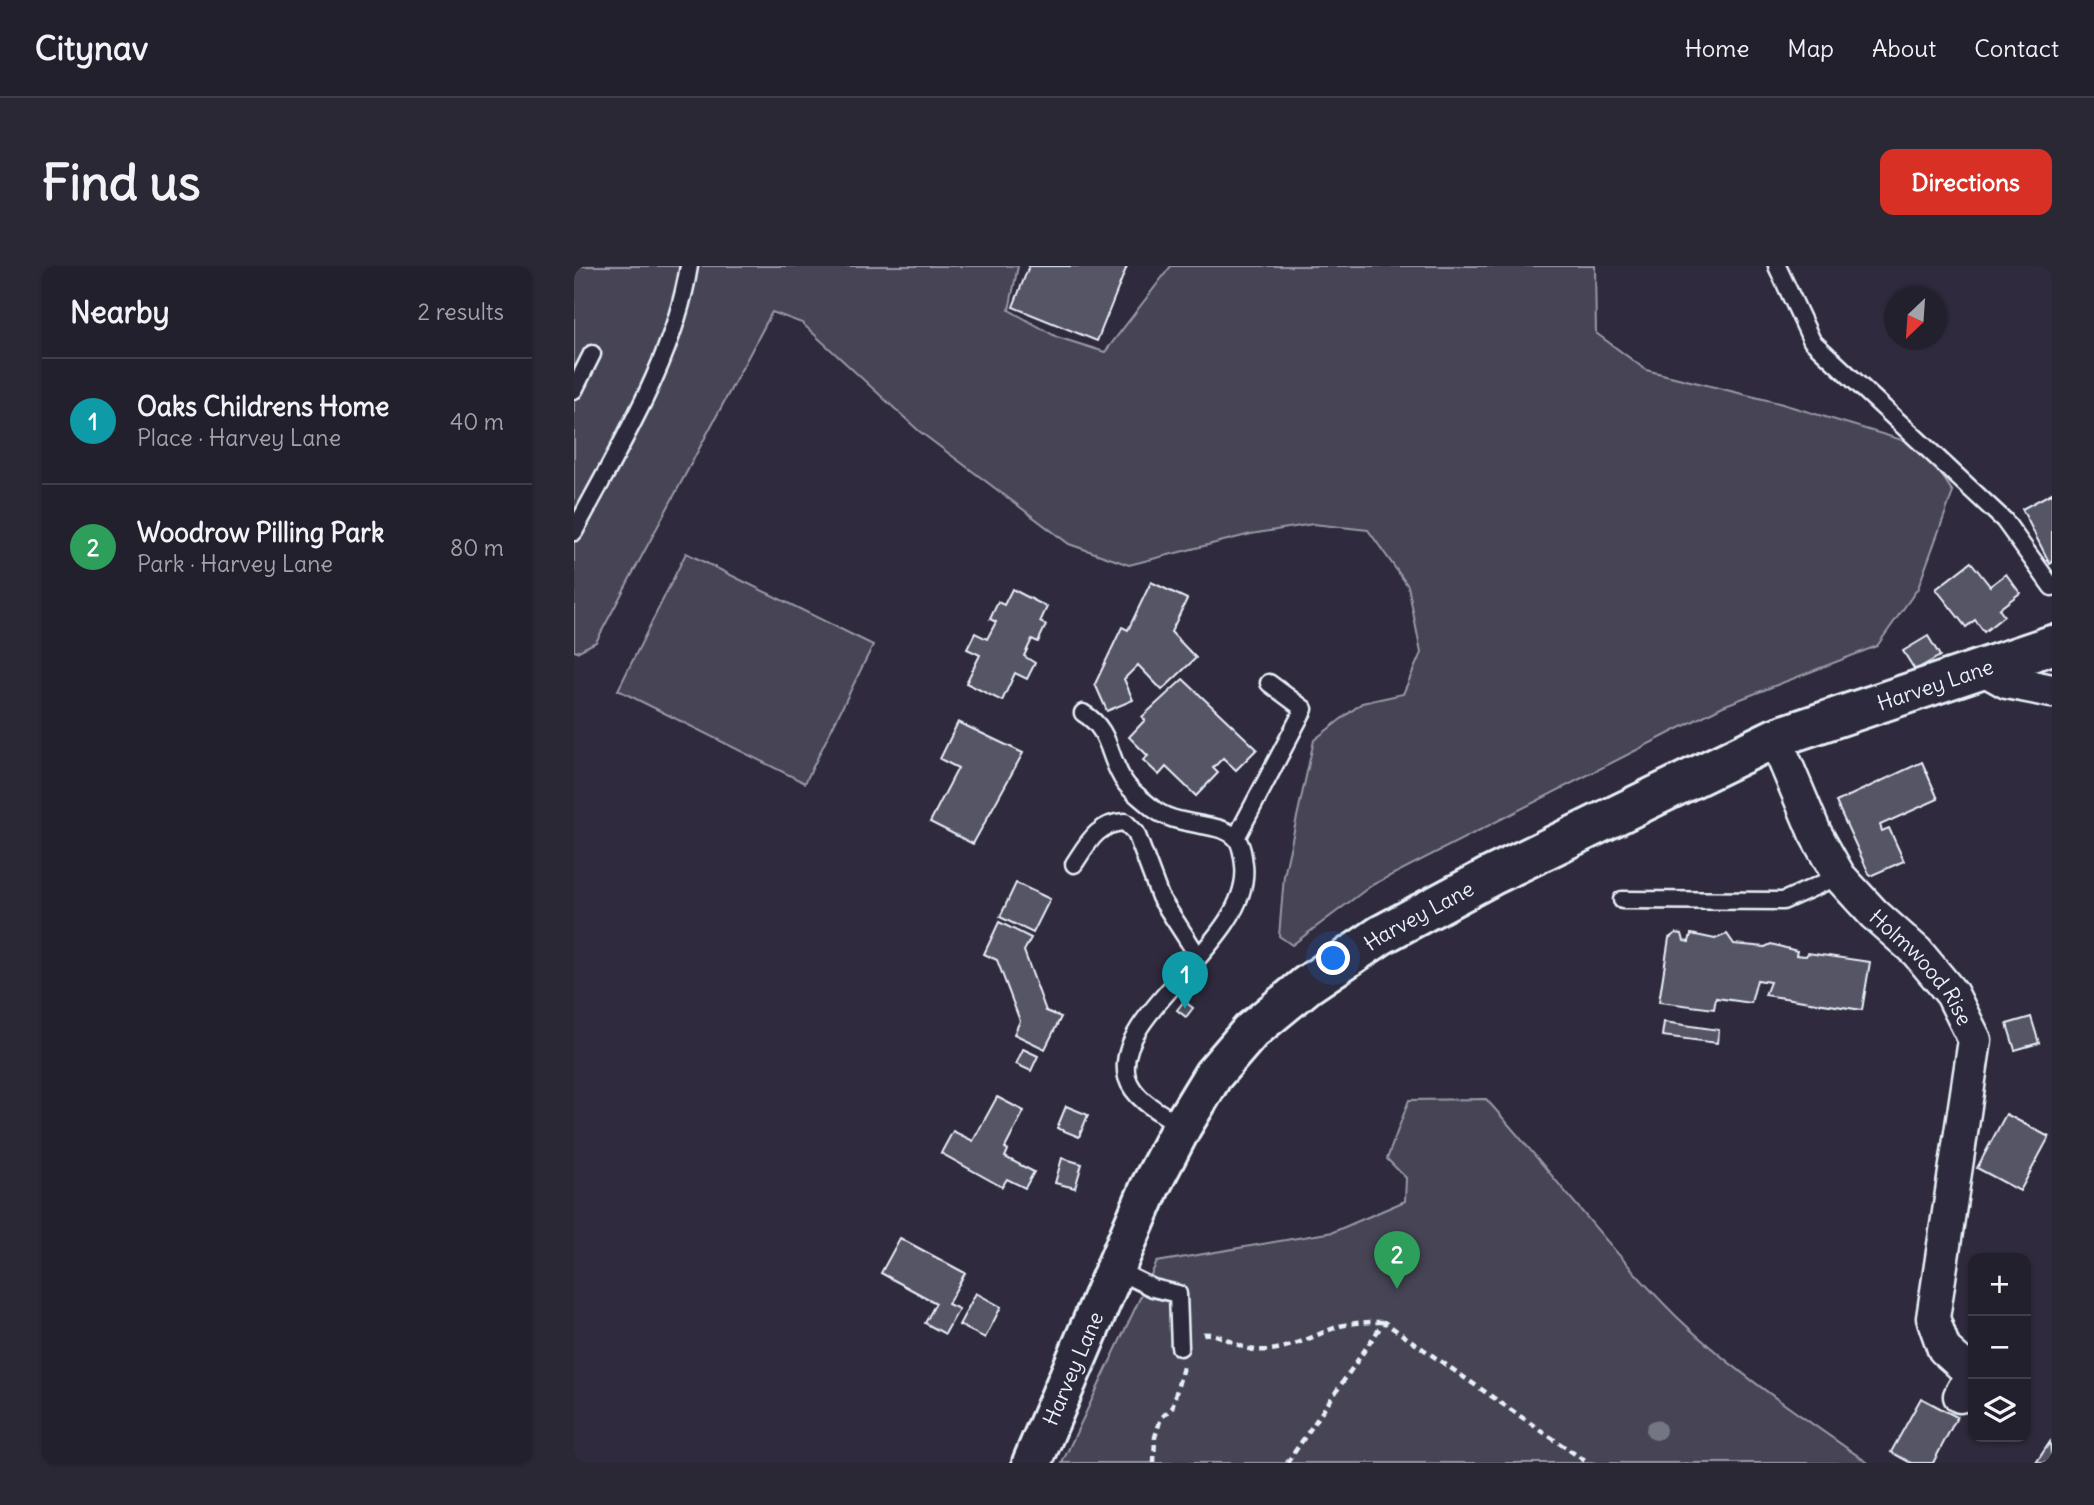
<!DOCTYPE html>
<html lang="en">
<head>
<meta charset="utf-8">
<style>
  :root { --surface:#23202e; --page:#2b2836; --text:#f1f3f6; --muted:#a3a3aa; --line:#403e4a; --accent:#d93025 }
  body { margin:0; font-family:Delius,sans-serif; background:var(--page); color:var(--text) }
  .controls { position:absolute; right:21px; bottom:21px; display:grid; overflow:hidden; border-radius:14px; box-shadow:0 2px 5px #0004 }
  .controls button { width:63px; height:63px; display:grid; place-items:center; padding:0; border:0; border-bottom:2px solid var(--line); background:var(--surface); color:var(--text); font:35px sans-serif }
  .compass { position:absolute; left:1310px; top:21px; width:63px; height:63px; border-radius:50%; background:var(--surface); box-shadow:0 2px 5px #0004; rotate:205deg }
  .you { position:absolute; left:760px; top:693px; width:24px; height:24px; margin:-18px; border:5px solid #fff; border-radius:50%; background:#1a73e8; box-shadow:0 0 0 10px #1a73e833 }
  .badge { display:grid; place-items:center; width:46px; height:46px; border-radius:50%; background:var(--accent); color:#fff; font-size:23px; font-weight:700 }
  .pin { position:absolute; translate:-50% -58px; filter:drop-shadow(0 2px 4px #0008) }
  .pin::after { content:''; position:absolute; top:37px; width:24px; height:21px; background:inherit; clip-path:polygon(0 0,100% 0,50% 100%) }
  .list { margin:0; padding:0; list-style:none }
  h2 { display:flex; justify-content:space-between; align-items:center; height:91px; margin:0; padding:0 28px; font-size:30px }
  h2 small { font-size:23px; font-weight:400; color:var(--muted) }
  .list li { display:grid; grid-template-columns:46px 1fr auto; gap:21px; align-items:center; box-sizing:border-box; height:126px; padding:0 28px; border-top:2px solid var(--line) }
  .list b { display:block; font-size:26px; white-space:nowrap }
  .list p { margin:0; font-size:23px; white-space:nowrap; color:var(--muted) }
  .list em { font-size:23px; font-style:normal; color:var(--muted) }
  .icon { flex:none; width:38px; height:38px; fill:none; stroke:currentColor; stroke-width:2; stroke-linecap:round; stroke-linejoin:round }
  .map { position:relative; flex:none; width:1478px; height:1197px; overflow:hidden; border-radius:14px }
  header { display:flex; align-items:center; gap:42px; box-sizing:border-box; height:98px; padding:0 35px; background:var(--surface); border-bottom:2px solid var(--line) }
  header strong { font-size:33px }
  nav { display:flex; gap:38px; margin-inline-start:auto; font-size:24px }
  .intro { display:flex; align-items:center; justify-content:space-between; box-sizing:border-box; height:168px; padding:0 42px }
  h1 { margin:0; font-size:49px }
  .button { padding:18px 32px; border-radius:14px; background:var(--accent); color:#fff; font-size:24px; font-weight:700 }
  main { display:flex; gap:42px; padding:0 42px }
  aside { flex:1; background:var(--surface); border-radius:14px; box-shadow:0 2px 5px #0004 }
  .map>svg:first-child { display:block }
  .green { fill:#464455; stroke:#979aa6; stroke-width:2 }
  .building { fill:#575565; stroke:#e8f1f8; stroke-width:2 }
  .lines { fill:none; stroke-linecap:round; stroke-linejoin:round }
  .lane-casing { stroke:#e8f1f8; stroke-width:21 }
  .street-casing { stroke:#e8f1f8; stroke-width:37 }
  .secondary-casing { stroke:#e8f1f8; stroke-width:44 }
  .path { stroke:#e8f1f8; stroke-width:4.5; stroke-dasharray:7 5; stroke-linecap:butt }
  .lane { stroke:#2f2a3d; stroke-width:16 }
  .street { stroke:#2f2a3d; stroke-width:32 }
  .secondary { stroke:#2f2a3d; stroke-width:38 }
  .tree { fill:#757684 }
  .labels { text-anchor:middle; dominant-baseline:central; stroke-width:6; stroke-linejoin:round; paint-order:stroke }
  .street-label { font-size:21px; fill:#e8f1f8; stroke:#2f2a3d }
</style>
</head>
<body>
<header>
<strong>Citynav</strong>
<nav><a>Home</a><a>Map</a><a>About</a><a>Contact</a></nav>
</header>
<div class="intro"><h1>Find us</h1><a class="button">Directions</a></div>
<main>
<aside>
<h2>Nearby<small>2 results</small></h2>
<ul class="list">
<li><span class="badge" style="background:#0f9aa8">1</span><div><b>Oaks Childrens Home</b><p>Place · Harvey Lane</p></div><em>40 m</em></li>
<li><span class="badge" style="background:#2e9e5b">2</span><div><b>Woodrow Pilling Park</b><p>Park · Harvey Lane</p></div><em>80 m</em></li>
</ul>
</aside>
<div class="map">
<svg width="1478" height="1197" viewBox="0 0 1478 1197">
  <rect width="100%" height="100%" fill="#2f2a3d"/>
  <filter id="ink" filterUnits="userSpaceOnUse"><feTurbulence type="fractalNoise" baseFrequency=".0143" numOctaves="2"/><feDisplacementMap in="SourceGraphic" scale="14" xChannelSelector="R" yChannelSelector="G"/><feConvolveMatrix kernelMatrix="1 2 1 2 8 2 1 2 1" color-interpolation-filters="sRGB"/></filter>
  <g filter="url(#ink)">
    <g class="green">
      <polygon points="0,0 444,0 435,44 483,71 531,86 597,0 1021,0 1022,67 1072,104 1205,137 1348,180 1379,226 1344,322 1303,380 1149,440 798,619 718,679 705,670 710,610 740,474 788,437 829,428 847,387 834,320 794,264 739,258 677,268 555,299 495,278 345,165 228,57 198,46 22,376 3,386 0,385"/>
      <polygon points="112,287 299,379 231,517 44,424"/>
      <path d="M 912,833 C 976,904 1033,981 1101,1049 C 1159,1106 1228,1150 1294,1197 L 488,1197 L 583,996 L 759,966 L 831,935 L 832,912 L 813,893 L 835,834 Z"/>
    </g>
    <g class="building">
      <polygon points="455,0 553,0 523,75 439,41"/>
      <polygon points="1478,227 1478,297 1476,298 1448,243"/>
      <polygon points="1397,296 1416,320 1432,308 1446,327 1425,343 1430,350 1410,366 1401,354 1392,361 1362,323"/>
      <polygon points="577,316 613,333 597,366 622,392 588,424 564,399 550,413 559,434 533,445 521,418 548,361 554,364"/>
      <polygon points="438,323 473,341 466,356 472,359 464,376 458,373 450,390 461,397 453,413 441,407 428,435 392,417 406,389 393,383 401,367 413,373 422,356 416,353 424,336 430,339"/>
      <polygon points="1354,370 1366,390 1341,404 1329,385"/>
      <polygon points="609,413 683,483 662,504 649,492 639,502 644,507 622,530 592,501 585,509 569,494 574,490 555,471 571,454 568,451"/>
      <polygon points="384,456 449,487 399,578 356,556 384,502 366,493"/>
      <polygon points="1348,496 1364,533 1306,559 1308,565 1315,562 1330,595 1296,610 1262,536"/>
      <polygon points="442,617 476,633 459,667 426,651"/>
      <polygon points="425,656 457,672 450,685 472,745 487,751 471,783 440,768 446,755 423,694 410,688"/>
      <polygon points="1102,667 1108,668 1110,675 1115,676 1117,668 1141,673 1153,668 1160,678 1191,681 1197,678 1223,685 1222,689 1232,690 1234,687 1296,696 1288,744 1191,729 1196,716 1183,714 1177,737 1142,732 1140,743 1085,736 1095,672"/>
      <polygon points="610,735 619,742 612,751 603,744"/>
      <polygon points="1457,751 1465,777 1441,784 1433,758"/>
      <polygon points="1090,756 1145,764 1143,777 1088,770"/>
      <polygon points="449,783 464,790 457,805 442,798"/>
      <polygon points="423,831 450,845 431,882 434,884 431,891 460,906 451,922 433,913 428,921 367,887 379,865 399,875"/>
      <polygon points="492,840 514,849 505,871 483,862"/>
      <polygon points="1432,848 1475,871 1446,925 1403,902"/>
      <polygon points="488,892 508,898 501,922 481,917"/>
      <polygon points="326,972 391,1007 374,1038 385,1043 371,1068 351,1057 362,1037 307,1007"/>
      <polygon points="402,1027 427,1041 411,1072 385,1059"/>
      <polygon points="1347,1132 1383,1151 1359,1197 1337,1197 1317,1186"/>
      <polygon points="1476,1176 1478,1197 1462,1197"/>
    </g>
    <g class="lines">
      <defs>
        <g id="lane">
          <polyline points="1203,0 1238,75 1430,254 1478,321"/>
          <polyline points="0,124 18,88"/>
          <path d="M 0,266 C 44,182 100,95 115,0"/>
          <path d="M 509,447 C 539,465 533,493 552,518 C 558,526 568,533 576,540 C 600,563 648,554 663,573 C 668,580 669,590 670,599 C 679,674 537,746 553,811 C 560,835 589,848 608,860"/>
          <polyline points="662,572 730,443 695,417"/>
          <path d="M 500,598 C 514,577 523,557 551,556 L 562,567 L 586,631 L 624,690"/>
          <polyline points="1048,634 1209,635 1265,610"/>
          <polyline points="542,1004 579,1022 604,1028 606,1081"/>
        </g>
        <g id="street">
          <polyline points="1408,402 1433,416 1478,425"/>
          <path id="s1" d="M 1201,472 L 1241,567 L 1265,610 L 1300,648 L 1343,686 L 1378,728 L 1401,774 L 1359,1052 L 1370,1083 L 1398,1108 L 1386,1130"/>
        </g>
        <g id="secondary">
          <path id="s2" d="M 458,1197 L 576,921 L 608,860 L 639,809 L 677,765 L 733,719 L 807,669 L 917,610 L 1201,472 L 1478,379"/>
        </g>
      </defs>
      <use href="#lane" class="lane-casing"/>
      <use href="#street" class="street-casing"/>
      <use href="#secondary" class="secondary-casing"/>
      <g class="path">
        <path d="M 629,1068 C 648,1066 663,1082 681,1084 C 712,1087 739,1069 766,1060 C 781,1056 795,1056 810,1056"/>
        <polyline points="580,1197 581,1171 587,1152 598,1142 609,1101"/>
        <polyline points="713,1197 810,1056 1014,1197"/>
      </g>
      <use href="#lane" class="lane"/>
      <use href="#street" class="street"/>
      <use href="#secondary" class="secondary"/>
    </g>
    <circle class="tree" cx="1082" cy="1164" r="10"/>
  </g>
  <g class="labels">
    <g class="street-label">
      <text stroke="none"><textPath href="#s2" startOffset="1258">Harvey Lane</textPath></text>
      <text stroke="none"><textPath href="#s2" startOffset="691">Harvey Lane</textPath></text>
      <text stroke="none"><textPath href="#s1" startOffset="276">Holmwood Rise</textPath></text>
      <text stroke="none"><textPath href="#s2" startOffset="103">Harvey Lane</textPath></text>
    </g>
  </g>
</svg>
<div class="controls">
<button>+</button>
<button>−</button>
<button><svg class="icon" aria-label="layers" viewBox="0 0 24 24"><path d="M12 4l9 5-9 5-9-5zM3 14l9 5 9-5"/></svg></button>
</div>
<svg class="compass" viewBox="-18 -18 36 36"><path d="M0-13l5 13h-10z" fill="#e53935"/><path d="M0 13l5-13h-10z" fill="#a3a3aa"/></svg>
<div class="you"></div>
<div class="pin badge" style="left:611px;top:743px;background:#0f9aa8">1</div>
<div class="pin badge" style="left:823px;top:1023px;background:#2e9e5b">2</div>
</div>
</main>
</body>
</html>
